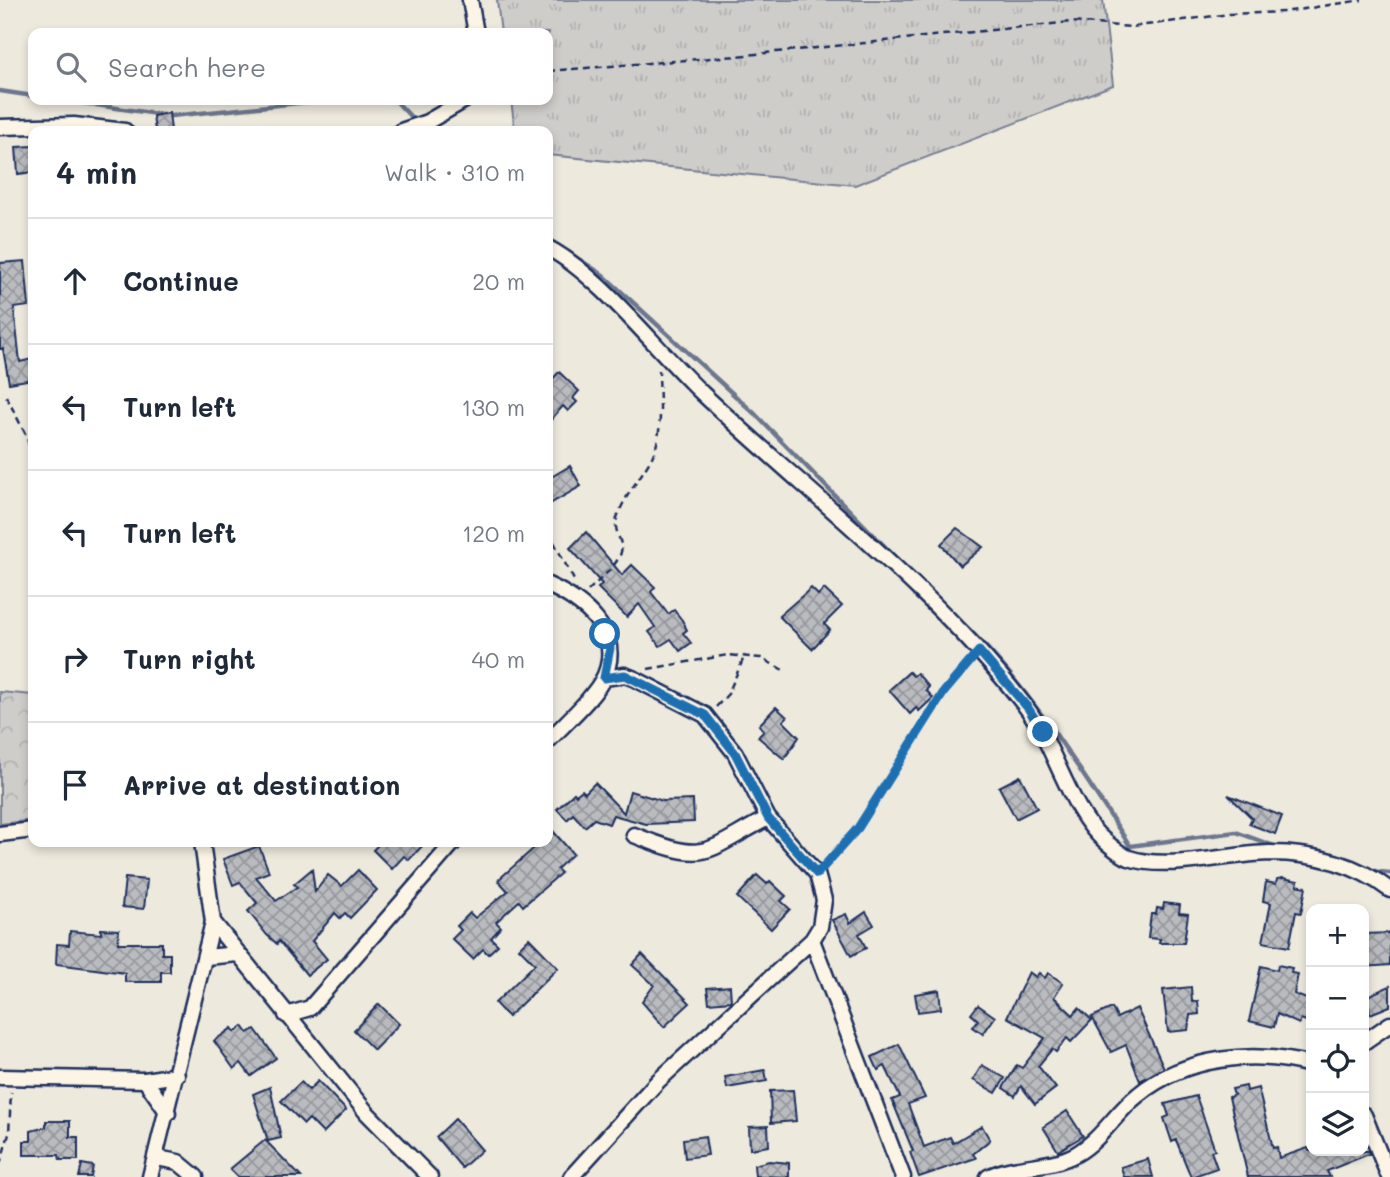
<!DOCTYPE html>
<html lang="en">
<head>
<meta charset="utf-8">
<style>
  :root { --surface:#fff; --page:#f6f6f7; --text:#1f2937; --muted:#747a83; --line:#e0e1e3 }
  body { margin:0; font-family:Mali,sans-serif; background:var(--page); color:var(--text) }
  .controls { position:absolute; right:21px; bottom:21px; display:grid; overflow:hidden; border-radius:14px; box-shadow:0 4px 10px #0003 }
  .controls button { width:63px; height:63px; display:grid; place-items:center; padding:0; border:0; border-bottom:2px solid var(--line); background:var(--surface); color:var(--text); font:35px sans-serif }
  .stop { position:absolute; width:21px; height:21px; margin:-16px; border:5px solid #1f6fb2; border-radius:50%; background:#fff }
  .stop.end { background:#1f6fb2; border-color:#fff; box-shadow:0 2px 7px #0008 }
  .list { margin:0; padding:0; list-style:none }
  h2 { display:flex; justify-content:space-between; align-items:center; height:91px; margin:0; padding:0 28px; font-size:30px }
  h2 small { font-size:23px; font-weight:400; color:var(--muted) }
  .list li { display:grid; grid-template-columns:46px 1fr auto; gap:21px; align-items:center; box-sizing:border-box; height:126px; padding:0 28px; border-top:2px solid var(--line) }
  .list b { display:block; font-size:26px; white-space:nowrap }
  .list em { font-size:23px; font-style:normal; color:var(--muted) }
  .icon { flex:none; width:38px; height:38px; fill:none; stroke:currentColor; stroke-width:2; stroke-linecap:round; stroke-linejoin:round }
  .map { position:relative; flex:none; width:1390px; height:1177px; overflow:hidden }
  .search { position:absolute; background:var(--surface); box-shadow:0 4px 10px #0003; left:28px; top:28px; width:525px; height:77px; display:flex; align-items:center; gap:18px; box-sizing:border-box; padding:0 24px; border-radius:14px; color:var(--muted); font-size:26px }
  .panel { position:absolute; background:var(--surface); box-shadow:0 4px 10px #0003; left:28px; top:126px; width:525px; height:721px; border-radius:14px }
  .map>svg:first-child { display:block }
  .grass { fill:url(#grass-tufts); stroke:#757e94; stroke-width:2 }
  .forest { fill:url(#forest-crowns); stroke:#757e94; stroke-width:2 }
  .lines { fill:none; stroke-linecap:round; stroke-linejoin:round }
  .stream { stroke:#6c778f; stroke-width:4.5 }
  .building { fill:url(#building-cross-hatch); stroke:#1b2f5e; stroke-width:2 }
  .minor-casing { stroke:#1b2f5e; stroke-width:19 }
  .path { stroke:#1b2f5e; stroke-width:2.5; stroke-dasharray:7 5; stroke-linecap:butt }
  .minor { stroke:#fcf5e5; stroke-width:14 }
  .route { stroke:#1f6fb2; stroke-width:9 }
</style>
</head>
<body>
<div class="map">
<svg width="1390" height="1177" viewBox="0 0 1390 1177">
  <defs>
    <pattern id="grass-tufts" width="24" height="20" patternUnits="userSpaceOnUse" patternTransform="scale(1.75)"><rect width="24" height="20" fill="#cfcdca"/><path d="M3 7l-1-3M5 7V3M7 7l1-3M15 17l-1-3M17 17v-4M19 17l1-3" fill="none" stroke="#b1b0b0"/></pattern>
    <pattern id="forest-crowns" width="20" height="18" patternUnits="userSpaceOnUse" patternTransform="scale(1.75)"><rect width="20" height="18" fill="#cfcdca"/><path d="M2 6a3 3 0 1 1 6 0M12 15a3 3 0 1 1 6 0" fill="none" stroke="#b1b0b0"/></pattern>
    <pattern id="building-cross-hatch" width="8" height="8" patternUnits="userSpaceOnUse" patternTransform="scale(1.75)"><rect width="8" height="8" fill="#babbbe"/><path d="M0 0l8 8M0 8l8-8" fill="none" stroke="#96989e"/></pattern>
  </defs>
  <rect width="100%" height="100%" fill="#eee9dd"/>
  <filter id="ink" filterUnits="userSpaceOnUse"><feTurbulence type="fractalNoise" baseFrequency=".0143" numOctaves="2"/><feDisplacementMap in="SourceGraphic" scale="14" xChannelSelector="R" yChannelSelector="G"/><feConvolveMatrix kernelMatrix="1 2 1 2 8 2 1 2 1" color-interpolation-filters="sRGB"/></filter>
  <g filter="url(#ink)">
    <polygon class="grass" points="497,0 1103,0 1113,85 855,185 548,155 548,131 515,131 511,100 548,100 548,33 501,33"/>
    <polygon class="forest" points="0,692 33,695 33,820 0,824"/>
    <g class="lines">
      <g class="stream">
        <polyline points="0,91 33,96"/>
        <polyline points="62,100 171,116 328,100"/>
        <polyline points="395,100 424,131"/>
        <polyline points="548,239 603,275 755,414 907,569"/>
        <path d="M 954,615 C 1025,680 1077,765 1130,846 L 1236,832 L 1277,847"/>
        <polyline points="1370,871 1390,873"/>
      </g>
    </g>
    <g class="building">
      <polygon points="169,113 171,130 155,131 153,116"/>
      <polygon points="33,146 33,172 18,174 16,147"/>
      <polygon points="25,261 29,306 14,308 20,362 32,359 33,379 9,383 3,349 0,349 0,263"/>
      <polygon points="559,372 579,391 573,398 577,402 568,411 563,406 548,423 548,384"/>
      <polygon points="570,466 581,486 548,505 548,479"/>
      <polygon points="957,528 983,547 960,566 941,544"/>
      <polygon points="586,532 622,575 632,565 655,587 651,592 668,614 674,610 682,620 687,630 683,633 691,643 680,651 671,639 660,646 649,632 655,627 639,604 627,617 598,588 602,584 570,548"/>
      <polygon points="811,588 818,595 824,589 842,606 824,624 830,630 812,649 779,616"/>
      <polygon points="909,672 913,676 917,673 929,687 926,690 933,698 919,711 916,708 910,714 889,690"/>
      <polygon points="776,707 787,717 783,721 799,737 784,759 758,737 764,731 759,725"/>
      <polygon points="1020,776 1037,808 1016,819 999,787"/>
      <polygon points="595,783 624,813 630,791 663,801 693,800 694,822 646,824 613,815 609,824 594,819 585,827 573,814 567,820 557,809 574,793 576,795 582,790 585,793"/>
      <polygon points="1228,795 1282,816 1275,834 1249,824 1252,818"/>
      <polygon points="553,831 573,854 557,869 561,873 523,906 519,901 496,922 501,927 491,938 498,945 488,954 483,949 473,959 452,939 461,930 457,926 470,913 475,918 508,891 498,880 541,842 548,842 548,836"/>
      <polygon points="381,842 426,842 409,860 404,856 392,869 373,850"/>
      <polygon points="259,846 269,872 256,877 276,901 297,887 294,884 312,869 315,892 328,875 342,886 358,870 377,890 350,918 345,913 340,918 335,913 312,941 327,959 307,975 279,941 277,944 267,935 248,911 257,903 240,882 233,885 223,859"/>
      <polygon points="757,875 767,884 770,881 786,896 781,901 790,909 771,929 737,897"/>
      <polygon points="125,878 147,880 144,909 122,907"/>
      <polygon points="1283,878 1298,881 1297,885 1306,887 1301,913 1296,912 1289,947 1263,942 1271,903 1263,901 1266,882 1276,884 1277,879"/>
      <polygon points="1164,903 1180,905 1179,913 1188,914 1184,943 1159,943 1160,939 1148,938 1151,914 1156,914 1157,908 1163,909"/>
      <polygon points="866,912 874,925 859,934 866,948 851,956 832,920 846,914 850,923"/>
      <polygon points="101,929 119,930 118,943 162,943 162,954 170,954 170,972 161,972 161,982 125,982 125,973 56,964 57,944 69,945 70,931 101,934"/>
      <polygon points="1390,933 1390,965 1364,967 1364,934"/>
      <polygon points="529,938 558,968 508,1017 495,1003 535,964 519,948"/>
      <polygon points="642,954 690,1003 664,1027 642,1002 654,985 632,965"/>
      <polygon points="1278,965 1292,968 1291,973 1298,974 1294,994 1311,1001 1311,1023 1301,1019 1299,1024 1277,1014 1274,1027 1249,1021 1261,966 1277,970"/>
      <polygon points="1029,972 1036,977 1039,973 1045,978 1048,973 1063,983 1054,997 1073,1015 1079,1008 1092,1020 1071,1042 1067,1038 1056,1052 1052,1049 1038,1066 1056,1088 1035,1104 1021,1086 1015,1096 1003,1088 1017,1065 1022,1068 1045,1038 1007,1017"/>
      <polygon points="730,986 731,1001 709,1003 707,988"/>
      <polygon points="1390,986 1390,1006 1370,1014 1367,996"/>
      <polygon points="1191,987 1192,1002 1198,1001 1199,1014 1190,1015 1188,1030 1168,1032 1163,990"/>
      <polygon points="939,990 941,1009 918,1012 915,994"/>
      <polygon points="379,1004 399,1024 374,1050 354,1030"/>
      <polygon points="978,1005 995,1017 983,1034 973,1027 978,1020 971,1014"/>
      <polygon points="1112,1008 1117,1018 1137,1008 1164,1068 1140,1081 1126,1045 1111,1052 1092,1017"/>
      <polygon points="243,1026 248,1033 255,1029 276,1058 251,1076 241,1063 234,1069 214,1041 232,1028 235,1032"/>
      <polygon points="899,1044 925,1098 908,1104 924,1147 950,1137 953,1143 982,1126 990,1140 973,1154 976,1158 919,1177 910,1152 913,1151 892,1100 900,1097 885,1066 878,1070 872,1057"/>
      <polygon points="982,1065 1005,1078 996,1093 973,1080"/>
      <polygon points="765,1070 767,1081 727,1088 725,1077"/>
      <polygon points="318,1081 346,1110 323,1133 309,1119 304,1124 281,1101 301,1082 309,1090"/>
      <polygon points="1246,1086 1247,1091 1258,1088 1273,1148 1277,1147 1279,1158 1308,1148 1309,1151 1368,1151 1369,1154 1327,1171 1330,1177 1248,1177 1229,1097 1234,1095 1232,1089"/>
      <polygon points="270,1087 281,1138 268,1141 253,1094"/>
      <polygon points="793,1090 796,1121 771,1123 770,1091"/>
      <polygon points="1196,1096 1215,1150 1211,1151 1217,1168 1191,1177 1176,1140 1172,1142 1164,1118 1169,1116 1165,1104"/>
      <polygon points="1067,1111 1083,1136 1058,1151 1043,1127"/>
      <polygon points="455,1119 482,1150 462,1168 436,1137"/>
      <polygon points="46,1121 70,1121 70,1137 78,1137 78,1160 60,1160 59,1155 24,1155 24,1141 31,1141 31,1131 46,1127"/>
      <polygon points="768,1126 769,1146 750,1149 749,1127"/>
      <polygon points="705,1136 708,1155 685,1158 683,1139"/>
      <polygon points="265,1140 301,1177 238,1177 230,1169"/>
      <polygon points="1148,1159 1153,1177 1124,1177 1121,1167"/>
      <polygon points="769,1161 789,1163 789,1177 755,1176 754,1165"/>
      <polygon points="82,1164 93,1166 91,1177 79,1177"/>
    </g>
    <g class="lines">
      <defs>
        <g id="minor">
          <polyline points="470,0 476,33"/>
          <polyline points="0,127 74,125 125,131"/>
          <polyline points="401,131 427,122 465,100"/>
          <path d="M 548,248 C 600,275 659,353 703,394 C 812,497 934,588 1026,707 C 1054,743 1071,815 1106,842 C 1112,847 1121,855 1129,858 C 1168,871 1227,854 1269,853 C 1312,853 1355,863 1390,890"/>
          <path d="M 548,585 C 583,601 623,632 605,675 C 596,696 564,724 548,741"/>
          <polyline points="0,834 33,830"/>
          <path d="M 634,835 C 709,865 702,852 768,818"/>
          <polyline points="202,842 213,922 367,1113 430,1177"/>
          <polyline points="812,940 903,1177"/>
          <polyline points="206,957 238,954"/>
          <polyline points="286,1015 310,1008 454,842"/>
          <polyline points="1364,1042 1390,1024"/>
          <polyline points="0,1077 145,1080 177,1075"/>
          <polyline points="145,1080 168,1113"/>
          <polyline points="1364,1115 1389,1177"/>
          <polyline points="157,1158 178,1162 196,1177"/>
          <polyline points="150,1177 213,922"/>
          <polyline points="571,1177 658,1081 812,940 820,927 824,900 817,874 768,818 735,753 705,715 635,679 625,675 604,678"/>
          <path d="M 988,1177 C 1016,1163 1049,1169 1076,1154 C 1101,1140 1116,1112 1138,1095 C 1185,1056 1254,1050 1311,1065"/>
        </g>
      </defs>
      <use href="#minor" class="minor-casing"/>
      <g class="path">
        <polyline points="548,71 737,56 1071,22 1131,27 1229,14 1284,12 1362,0"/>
        <polyline points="6,396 27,437 30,450"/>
        <polyline points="548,531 575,582"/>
        <path d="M 588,591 C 598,580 626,560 621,544 C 618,533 614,529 617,518 C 625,494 641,478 652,457 C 664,434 659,395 659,370"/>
        <polyline points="648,669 728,655 761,658 785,671"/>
        <polyline points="716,707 728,694 745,655"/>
        <polyline points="827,863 858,828 944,692 970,661"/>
        <polyline points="0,1164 9,1134 11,1092"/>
      </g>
      <use href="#minor" class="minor"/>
    </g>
  </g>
  <g class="lines" filter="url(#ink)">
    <polyline class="route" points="605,634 610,648 604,678 625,675 705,715 735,753 768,818 817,874 858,828 944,692 979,651 1028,708 1043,732"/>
  </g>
</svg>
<div class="controls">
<button>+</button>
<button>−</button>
<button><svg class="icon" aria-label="locate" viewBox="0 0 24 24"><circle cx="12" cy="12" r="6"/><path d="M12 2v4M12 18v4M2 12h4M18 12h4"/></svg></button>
<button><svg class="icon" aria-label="layers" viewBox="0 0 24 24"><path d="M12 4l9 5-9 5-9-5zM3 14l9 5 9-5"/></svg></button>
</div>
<div class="stop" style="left:605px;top:634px"></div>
<div class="stop end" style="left:1043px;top:732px"></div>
<div class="search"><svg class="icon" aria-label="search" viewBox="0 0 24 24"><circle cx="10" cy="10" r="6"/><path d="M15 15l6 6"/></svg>Search here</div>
<section class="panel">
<h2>4 min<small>Walk · 310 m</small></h2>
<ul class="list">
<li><svg class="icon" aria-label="ahead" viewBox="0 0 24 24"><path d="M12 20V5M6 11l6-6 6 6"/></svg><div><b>Continue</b></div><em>20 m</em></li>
<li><svg class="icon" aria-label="left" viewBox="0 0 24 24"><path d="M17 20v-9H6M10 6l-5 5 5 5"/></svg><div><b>Turn left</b></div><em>130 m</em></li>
<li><svg class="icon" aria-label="left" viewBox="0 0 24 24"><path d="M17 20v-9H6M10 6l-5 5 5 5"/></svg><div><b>Turn left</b></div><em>120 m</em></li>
<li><svg class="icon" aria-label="right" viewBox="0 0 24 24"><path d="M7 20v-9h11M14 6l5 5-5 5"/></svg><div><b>Turn right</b></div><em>40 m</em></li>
<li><svg class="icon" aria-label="arrive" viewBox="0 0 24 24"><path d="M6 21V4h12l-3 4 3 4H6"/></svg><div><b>Arrive at destination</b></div></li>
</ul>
</section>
</div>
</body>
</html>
